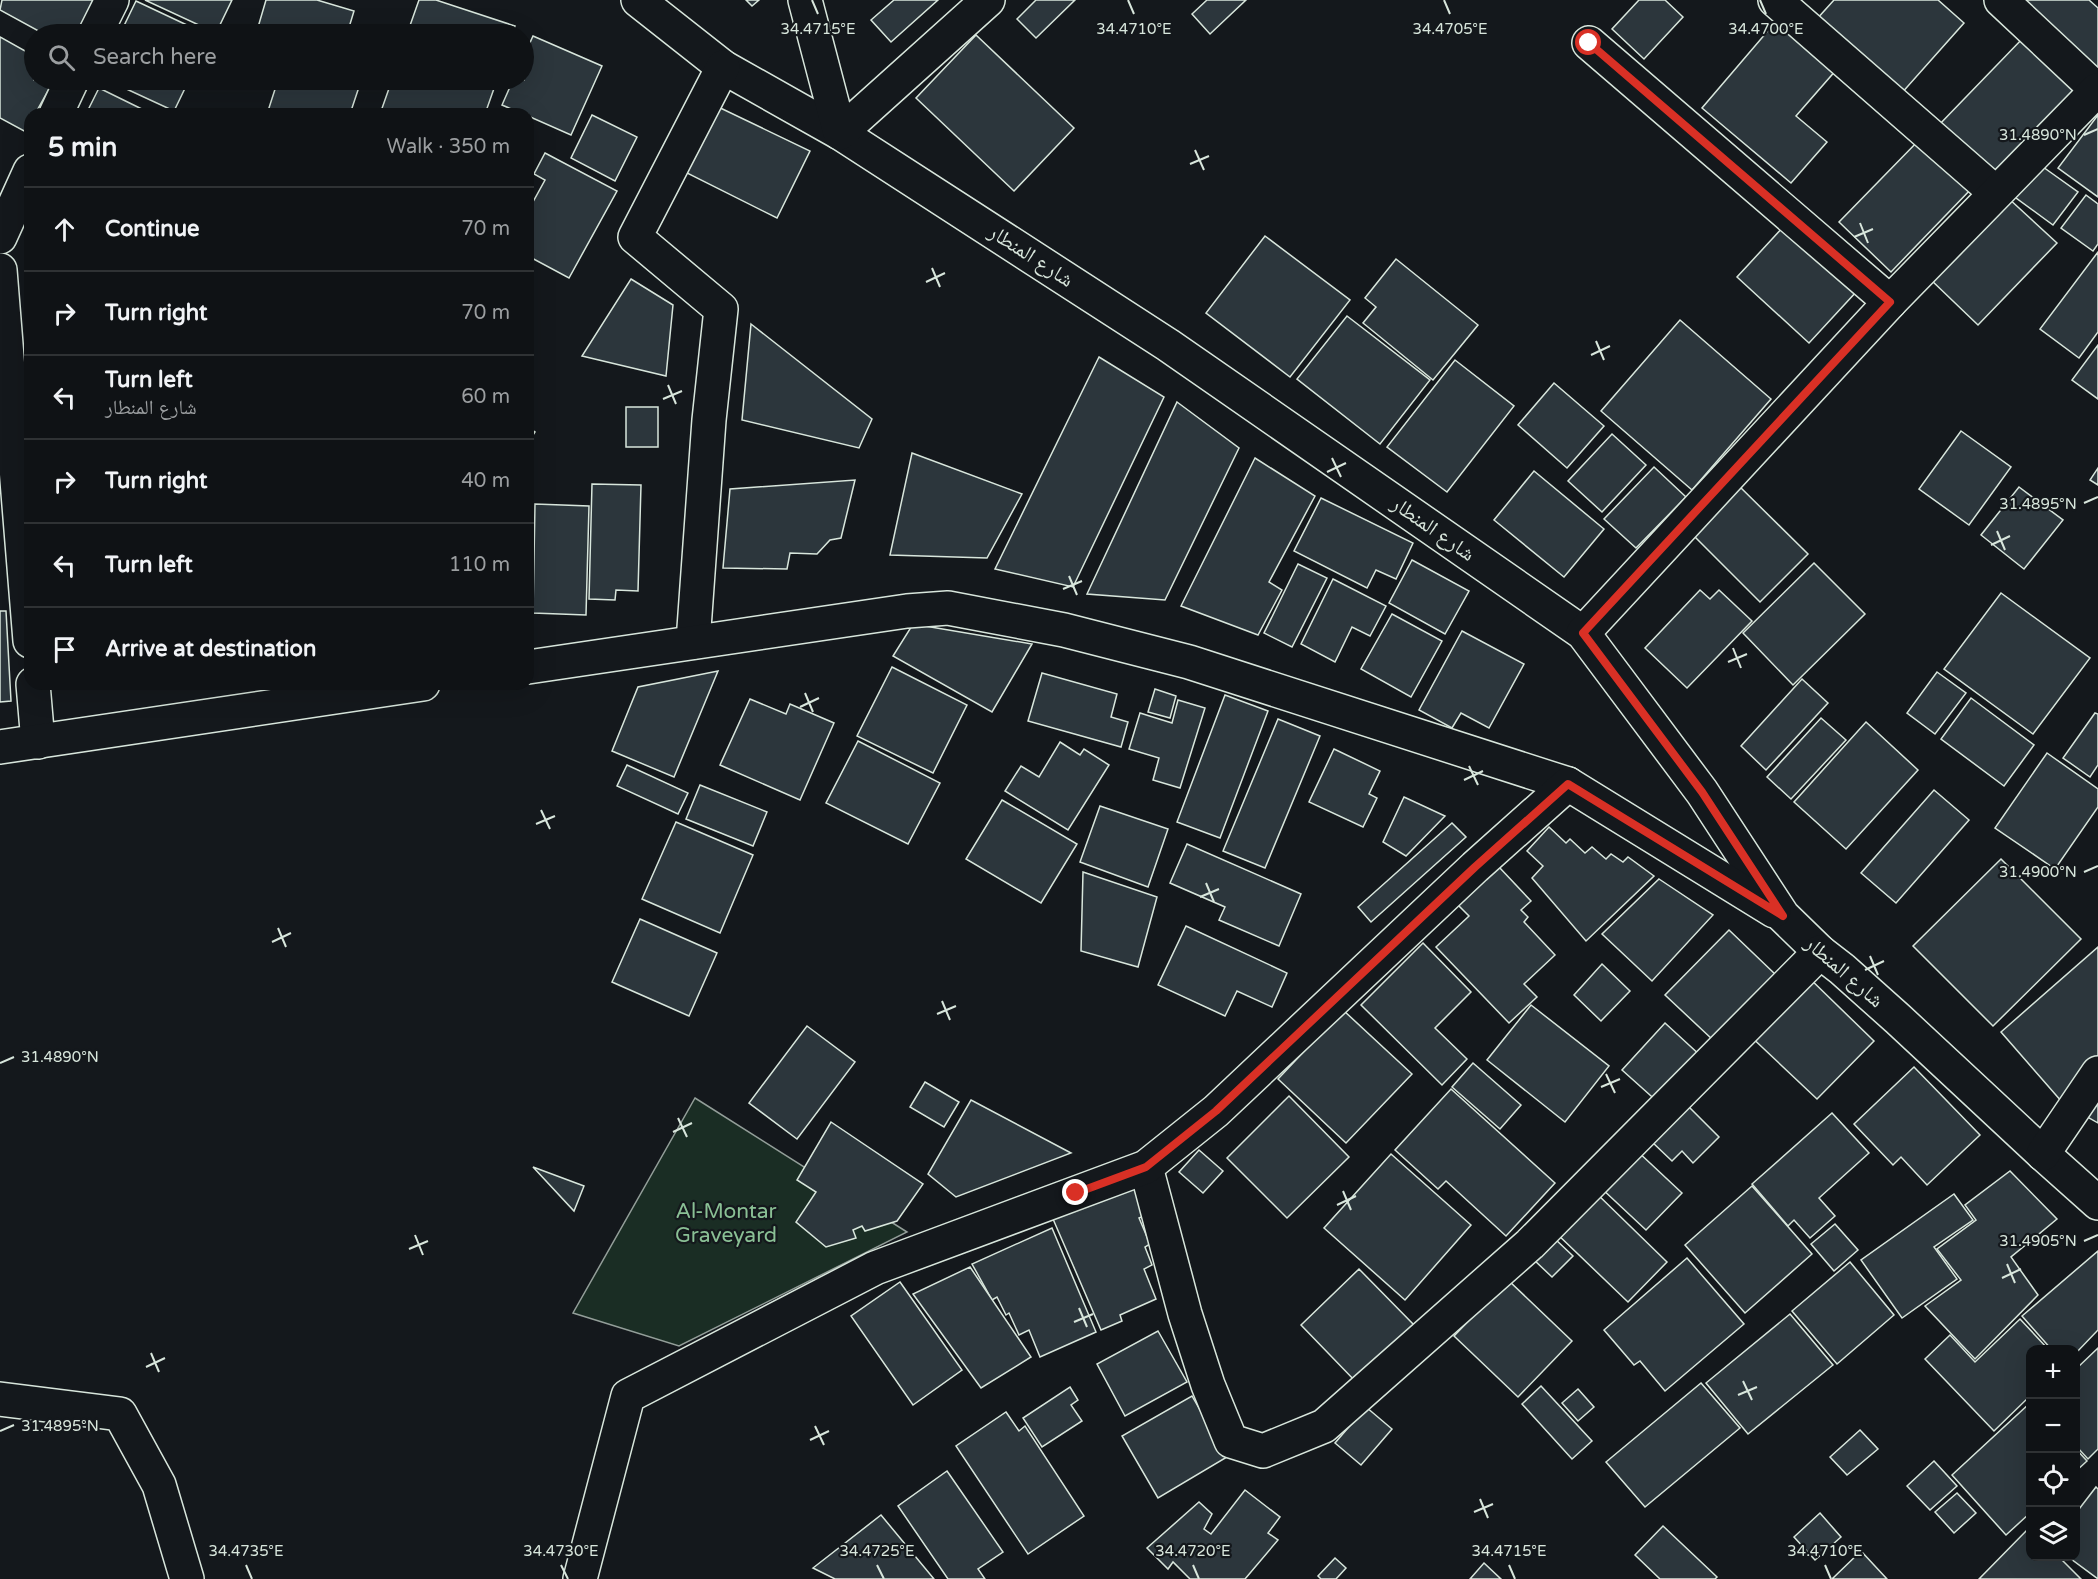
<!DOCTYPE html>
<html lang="en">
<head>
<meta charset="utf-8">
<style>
  :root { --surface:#0f1215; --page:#181b1e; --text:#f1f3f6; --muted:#9b9ea0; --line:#2f3234 }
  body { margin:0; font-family:"Varela Round","Noto Naskh Arabic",sans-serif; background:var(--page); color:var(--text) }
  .controls { position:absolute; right:18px; bottom:18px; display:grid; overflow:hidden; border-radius:12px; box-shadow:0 6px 24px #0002 }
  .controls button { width:54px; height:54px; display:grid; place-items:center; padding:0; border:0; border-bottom:2px solid var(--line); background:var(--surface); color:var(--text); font:30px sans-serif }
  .stop { position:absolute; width:18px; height:18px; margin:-14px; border:4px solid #d93025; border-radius:50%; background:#fff }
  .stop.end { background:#d93025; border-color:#fff; box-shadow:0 2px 6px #0008 }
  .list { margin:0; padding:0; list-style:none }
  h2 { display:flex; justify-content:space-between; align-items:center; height:78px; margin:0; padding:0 24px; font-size:26px }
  h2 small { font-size:20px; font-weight:400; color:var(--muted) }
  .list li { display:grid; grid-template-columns:39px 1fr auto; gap:18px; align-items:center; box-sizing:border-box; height:84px; padding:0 24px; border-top:2px solid var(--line) }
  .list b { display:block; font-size:22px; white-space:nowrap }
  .list p { margin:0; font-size:20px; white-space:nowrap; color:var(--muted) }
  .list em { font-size:20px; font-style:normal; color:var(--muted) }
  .icon { flex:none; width:33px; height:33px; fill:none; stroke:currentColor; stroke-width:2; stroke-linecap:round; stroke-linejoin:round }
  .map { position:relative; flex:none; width:2098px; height:1579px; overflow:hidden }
  .search { position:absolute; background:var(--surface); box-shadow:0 6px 24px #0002; left:24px; top:24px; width:510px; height:66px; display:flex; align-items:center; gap:15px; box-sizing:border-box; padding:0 21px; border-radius:33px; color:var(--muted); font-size:22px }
  .panel { position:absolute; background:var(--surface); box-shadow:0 6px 24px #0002; left:24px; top:108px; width:510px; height:582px; border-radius:18px }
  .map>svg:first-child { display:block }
  .green { fill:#1a2d24; stroke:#939e99; stroke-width:1.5 }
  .building { fill:#2c363c; stroke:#d8e6dc; stroke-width:1.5 }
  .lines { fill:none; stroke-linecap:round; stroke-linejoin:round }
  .minor-casing { stroke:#d8e6dc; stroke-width:36 }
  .minor { stroke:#14181c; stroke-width:33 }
  .route { stroke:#d93025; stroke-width:8 }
  .ticks { fill:none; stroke:#d8e6dc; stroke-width:2 }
  .labels { text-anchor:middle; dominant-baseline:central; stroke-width:4.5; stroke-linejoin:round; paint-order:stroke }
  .street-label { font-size:21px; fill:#d8e6dc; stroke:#14181c }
  .park-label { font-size:21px; fill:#8ac095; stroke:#14181c }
  .ticks-label { font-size:15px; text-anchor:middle; fill:#d8e6dc; stroke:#14181c; stroke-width:4.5; stroke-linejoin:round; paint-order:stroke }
</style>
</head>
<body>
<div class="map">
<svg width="2098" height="1579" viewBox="0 0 2098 1579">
  <rect width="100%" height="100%" fill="#14181c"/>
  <polygon class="green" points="695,1098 907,1232 679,1346 573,1313"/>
  <g class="building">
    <polygon points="2,0 98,0 79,34 44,34 0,10"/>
    <polygon points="145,0 232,0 216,33"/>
    <polygon points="266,0 317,0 354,11 347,34 256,34"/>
    <polygon points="419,0 436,0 515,26 512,34 407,34"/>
    <polygon points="746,0 759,0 752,6"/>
    <polygon points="894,0 938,0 891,42 871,20"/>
    <polygon points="1036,0 1075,0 1036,38 1017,19"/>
    <polygon points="1207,0 1246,0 1210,34 1192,14"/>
    <polygon points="1639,0 1665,0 1683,17 1644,59 1612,29"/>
    <polygon points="1834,0 1938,0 1964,23 1900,95 1816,20"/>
    <polygon points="2014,0 2089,0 2098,8 2098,81"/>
    <polygon points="136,1 206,34 120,34"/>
    <polygon points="1778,19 1837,69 1796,116 1827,142 1791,183 1702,108"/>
    <polygon points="976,35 1074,128 1014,191 916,98"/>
    <polygon points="533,36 602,66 571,135 528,116 528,114 523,114 502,105 513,80 524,80 524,56"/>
    <polygon points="0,37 34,56 34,80 54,80 35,114 30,114 30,124 26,132 0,118"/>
    <polygon points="2024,37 2079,90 1992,180 1937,127"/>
    <polygon points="107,80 189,80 174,111"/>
    <polygon points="278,80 335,80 359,87 350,114 267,114"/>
    <polygon points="392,80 497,80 485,114 380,114"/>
    <polygon points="99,88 152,114 86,114"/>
    <polygon points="712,104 810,151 777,218 679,169"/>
    <polygon points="592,115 637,137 615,181 571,158"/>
    <polygon points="2098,115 2098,197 2058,168"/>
    <polygon points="1921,138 1973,187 1891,272 1839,222"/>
    <polygon points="545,153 617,191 569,278 528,256 528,211 545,180 534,174"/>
    <polygon points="2036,162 2078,192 2053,225 2012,195"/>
    <polygon points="2086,195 2098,204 2098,244 2093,251 2061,228"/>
    <polygon points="2007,197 2057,243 1978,325 1929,278"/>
    <polygon points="1785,225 1857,291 1809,343 1737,277"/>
    <polygon points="1265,236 1350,300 1290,377 1206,313"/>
    <polygon points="2098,252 2098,332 2079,358 2040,329"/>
    <polygon points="1396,259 1478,325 1433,380 1363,323 1376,307 1365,298"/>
    <polygon points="631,279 673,305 666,376 582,356"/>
    <polygon points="25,302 30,302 30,382 26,382"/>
    <polygon points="1347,316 1430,380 1380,444 1297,379"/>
    <polygon points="1680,320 1771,399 1692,490 1601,411"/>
    <polygon points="751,324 872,419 859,448 742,420"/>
    <polygon points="2098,345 2098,399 2072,380"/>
    <polygon points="1099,357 1164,397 1073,587 995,569"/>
    <polygon points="1455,360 1514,406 1447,492 1387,447"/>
    <polygon points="1554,383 1604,426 1567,468 1518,425"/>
    <polygon points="1177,402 1239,448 1165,600 1087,594"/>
    <rect x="626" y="407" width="32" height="40"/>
    <polygon points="528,427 535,432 528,443"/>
    <polygon points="1961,431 2011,467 1969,525 1919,489"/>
    <polygon points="1612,434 1646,465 1602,512 1568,481"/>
    <polygon points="912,453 1022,494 987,558 890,555"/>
    <polygon points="1255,458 1315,496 1269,582 1282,590 1258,635 1181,606"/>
    <polygon points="1654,467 1686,497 1636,548 1604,519"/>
    <polygon points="2098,468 2098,485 2090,480"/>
    <polygon points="1534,471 1604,529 1564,577 1494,520"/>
    <polygon points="855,480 841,538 830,540 817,554 790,553 787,569 723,568 730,489"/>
    <polygon points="592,484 641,485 638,591 616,590 615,600 589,599"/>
    <polygon points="1737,484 1808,554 1760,602 1689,531"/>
    <polygon points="2019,487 2063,520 2024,569 1981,535"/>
    <polygon points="1321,498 1413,543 1396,579 1376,570 1367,588 1294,551"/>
    <polygon points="535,504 589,506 586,615 533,613"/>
    <polygon points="1412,560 1469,591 1445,634 1389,603"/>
    <polygon points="1814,563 1865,614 1793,685 1743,633"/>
    <polygon points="1298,564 1327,578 1292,647 1264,633"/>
    <polygon points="1333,579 1386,606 1370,636 1352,627 1335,662 1301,644"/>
    <polygon points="1700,590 1710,599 1719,590 1752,621 1687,688 1645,648"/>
    <polygon points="2001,593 2090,658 2033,734 1944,669"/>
    <polygon points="0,611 6,611 11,701 0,702"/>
    <polygon points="1392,614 1442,641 1411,697 1361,669"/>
    <polygon points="913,624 1032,644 992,712 893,656"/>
    <polygon points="1462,631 1524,664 1489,728 1461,713 1452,728 1419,710"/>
    <polygon points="892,667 967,705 933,773 857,736"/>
    <polygon points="718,671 674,777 612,751 638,687"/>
    <polygon points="1937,672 1966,693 1935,734 1907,713"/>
    <polygon points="1042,673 1117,694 1111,717 1128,722 1121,747 1028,721"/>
    <polygon points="1802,679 1828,703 1766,770 1741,746"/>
    <polygon points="1155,689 1176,696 1170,718 1148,712"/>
    <polygon points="1225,695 1268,711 1220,838 1177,822"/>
    <polygon points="1971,698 2034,745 2004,786 1941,739"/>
    <polygon points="750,699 786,714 790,704 834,723 800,800 720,765"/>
    <polygon points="1178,700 1205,708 1180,788 1153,780 1159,758 1129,749 1140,713 1172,723"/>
    <polygon points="2095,713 2098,714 2098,765 2090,777 2063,758"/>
    <polygon points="1821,718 1846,740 1791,799 1767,777"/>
    <polygon points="1278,719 1320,736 1265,868 1223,851"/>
    <polygon points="1866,722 1918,770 1846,849 1794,802"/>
    <polygon points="858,741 940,783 908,844 826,803"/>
    <polygon points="1060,742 1080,755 1084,749 1109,765 1068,830 1005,791 1021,766 1039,777"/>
    <polygon points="1334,749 1380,771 1369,794 1377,798 1363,827 1309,802"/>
    <polygon points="2047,753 2098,789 2098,807 2055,869 1995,828"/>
    <polygon points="627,765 688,793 678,814 617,786"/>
    <polygon points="700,785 767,812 753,846 686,819"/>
    <polygon points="1934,790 1969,820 1896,903 1861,873"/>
    <polygon points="1404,797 1445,816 1406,856 1383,842"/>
    <polygon points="1002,800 1077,844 1041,903 966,859"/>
    <polygon points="1100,806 1168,829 1148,887 1080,862"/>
    <polygon points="676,822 753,855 720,933 642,899"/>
    <polygon points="1452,823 1466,837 1371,922 1358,907"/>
    <polygon points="1549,827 1566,843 1570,839 1585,853 1592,847 1606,859 1611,854 1623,862 1628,857 1654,876 1586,941 1532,878 1543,866 1527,851"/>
    <polygon points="1187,844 1301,894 1279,946 1219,920 1225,907 1170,883"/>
    <polygon points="2001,859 2081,939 1993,1026 1913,946"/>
    <polygon points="1499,867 1531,901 1521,910 1528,917 1524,922 1555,955 1524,984 1537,997 1509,1023 1436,947 1469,916 1458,905"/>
    <polygon points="1083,872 1157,897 1138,967 1081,951"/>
    <polygon points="1659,879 1713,915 1652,981 1602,934"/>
    <polygon points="640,919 717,953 689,1016 612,982"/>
    <polygon points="1186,926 1287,973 1272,1007 1237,991 1225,1016 1158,985"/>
    <polygon points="1729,930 1776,975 1713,1040 1665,995"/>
    <polygon points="1423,943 1471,992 1435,1028 1467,1059 1442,1085 1361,1005"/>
    <polygon points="2098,947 2098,1066 2069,1110 2001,1032"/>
    <polygon points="1602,964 1630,991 1601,1021 1574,995"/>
    <polygon points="1803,972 1874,1041 1817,1099 1746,1032"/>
    <polygon points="1531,1005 1609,1066 1565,1122 1487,1060"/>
    <polygon points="1343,1010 1412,1074 1346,1143 1278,1079"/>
    <polygon points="1665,1023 1702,1057 1660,1104 1622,1070"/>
    <polygon points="807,1026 855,1062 797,1139 749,1103"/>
    <polygon points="1473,1063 1521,1105 1500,1129 1452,1087"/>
    <polygon points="1914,1067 1980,1135 1927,1185 1901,1157 1893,1165 1854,1124"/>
    <polygon points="925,1082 959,1102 944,1127 910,1107"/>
    <polygon points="2098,1086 2098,1123 2082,1114"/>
    <polygon points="1451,1089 1555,1183 1506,1236 1446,1181 1438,1189 1395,1150"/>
    <polygon points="1289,1096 1349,1157 1287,1218 1227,1158"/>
    <polygon points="971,1100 1071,1153 956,1197 928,1174"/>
    <polygon points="1687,1105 1719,1137 1693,1163 1682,1151 1672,1161 1651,1141"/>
    <polygon points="1832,1113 1869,1153 1819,1198 1835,1216 1810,1238 1794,1220 1788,1226 1752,1184"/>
    <polygon points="831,1122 923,1184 897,1221 865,1231 862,1226 853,1230 856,1238 826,1247 796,1222 816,1192 797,1180"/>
    <polygon points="1635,1149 1682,1193 1646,1230 1600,1187"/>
    <polygon points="1199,1150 1223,1171 1203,1193 1179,1172"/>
    <polygon points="1391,1154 1471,1225 1405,1300 1324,1228"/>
    <polygon points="533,1167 584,1186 574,1211"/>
    <polygon points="2010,1171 2057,1219 2011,1257 2038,1295 1975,1359 1925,1306 1961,1280 1937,1249 1976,1220 1965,1205"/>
    <polygon points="1134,1185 1147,1215 1139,1218 1150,1244 1145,1247 1152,1265 1144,1269 1156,1299 1120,1315 1122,1321 1101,1330 1053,1219"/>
    <polygon points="1752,1186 1812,1254 1745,1313 1685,1245"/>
    <polygon points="1593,1190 1667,1262 1628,1302 1554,1231"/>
    <polygon points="1954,1194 1973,1220 1934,1247 1957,1279 1902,1318 1861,1260"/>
    <polygon points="1835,1224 1858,1250 1834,1271 1811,1244"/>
    <polygon points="1052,1228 1096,1332 1040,1357 1029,1330 1019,1335 1009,1313 1006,1315 997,1297 992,1300 972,1264"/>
    <polygon points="1554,1238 1573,1256 1552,1277 1533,1259"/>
    <polygon points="2098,1251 2098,1330 2076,1353 2076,1350 2052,1350 2022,1316"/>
    <polygon points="1687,1258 1744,1324 1665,1391 1640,1361 1634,1365 1604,1330"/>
    <polygon points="1850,1262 1894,1315 1837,1364 1792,1311"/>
    <polygon points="970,1267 1031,1357 981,1388 913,1294"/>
    <polygon points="1359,1269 1415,1326 1357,1383 1301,1325"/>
    <polygon points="1508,1280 1572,1341 1518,1397 1454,1336"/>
    <polygon points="900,1282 962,1370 913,1405 851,1316"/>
    <polygon points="1790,1314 1833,1365 1748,1434 1706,1383"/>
    <polygon points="2020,1319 2049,1350 2030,1350 2030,1396 1994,1431 1925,1359 1950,1335 1975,1362"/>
    <polygon points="1158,1331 1187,1382 1125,1416 1097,1364"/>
    <polygon points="2098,1348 2098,1449 2088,1459 2076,1446 2076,1369"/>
    <polygon points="1701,1383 1740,1428 1645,1507 1606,1462"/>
    <polygon points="1541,1386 1592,1441 1572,1459 1522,1404"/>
    <polygon points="1070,1387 1078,1400 1071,1405 1082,1421 1042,1447 1023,1418"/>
    <polygon points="1578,1389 1594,1407 1578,1421 1562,1403"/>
    <polygon points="1192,1396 1227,1457 1158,1498 1122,1436"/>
    <polygon points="2030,1403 2030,1513 2006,1535 1952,1475"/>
    <polygon points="1366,1407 1392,1429 1361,1465 1335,1443"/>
    <polygon points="1006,1412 1019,1431 1025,1426 1084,1516 1028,1554 956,1446"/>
    <polygon points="1860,1430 1878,1449 1847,1475 1830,1457"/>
    <polygon points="2076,1449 2087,1461 2076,1471"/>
    <polygon points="1934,1461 1957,1486 1930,1510 1907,1486"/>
    <polygon points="947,1471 1003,1552 978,1569 985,1579 948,1579 898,1506"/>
    <polygon points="2096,1487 2098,1489 2098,1579 2067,1556 2076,1556 2076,1513"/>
    <polygon points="1245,1490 1280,1517 1268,1533 1278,1540 1245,1579 1190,1579 1173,1562 1168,1569 1147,1548 1199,1502 1212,1514 1204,1529 1211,1534"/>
    <polygon points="1957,1493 1976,1513 1954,1533 1935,1512"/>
    <polygon points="1820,1513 1841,1537 1815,1560 1794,1537"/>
    <polygon points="881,1515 934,1579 835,1579 813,1568"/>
    <polygon points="1663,1526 1717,1577 1715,1579 1660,1579 1635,1555"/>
    <polygon points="2029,1528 2030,1556 2058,1556 2081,1579 1979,1579"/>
    <polygon points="1861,1551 1887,1579 1832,1579"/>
    <polygon points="1335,1558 1346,1568 1336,1579 1321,1579 1318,1576"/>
    <polygon points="1484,1563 1501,1579 1470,1579"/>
  </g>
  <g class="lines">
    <defs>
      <g id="minor">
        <polyline points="638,0 723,67 840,133 1168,345 1583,633 1702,792 1783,916 1820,952 1842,969 1898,1019 2043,1154 2098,1203"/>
        <polyline points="805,0 840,133 988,0"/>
        <polyline points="1775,0 1996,193"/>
        <polyline points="2001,0 2097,90"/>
        <polyline points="95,34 112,0"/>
        <polyline points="1589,43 1890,302"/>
        <polyline points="56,114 72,80"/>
        <polyline points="0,237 30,171"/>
        <polyline points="0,270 30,641"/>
        <polyline points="1583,633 1890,302 2097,90 2098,91"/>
        <polyline points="693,642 709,420 721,309 635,237 723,67"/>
        <polyline points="528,667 907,611 948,608 1064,630 1189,662 1568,784 1774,911"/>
        <polyline points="33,684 38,742"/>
        <polyline points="0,747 423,684"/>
        <polyline points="2043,1154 2098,1073"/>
        <polyline points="1146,1167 1185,1314 1208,1385 1231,1441 1263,1451 1324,1426 1530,1244 1820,952"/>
        <polyline points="0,1399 120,1414 159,1485 187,1579"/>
        <polyline points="580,1579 628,1396 875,1268 1146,1167 1216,1111 1475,867 1568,784"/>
      </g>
    </defs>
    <use href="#minor" class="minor-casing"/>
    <use href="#minor" class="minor"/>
  </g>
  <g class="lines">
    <polyline class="route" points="1076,1193 1146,1167 1216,1111 1475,867 1568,784 1783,916 1702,792 1583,633 1890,302 1589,43"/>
  </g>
  <path class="ticks" d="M 812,0 L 818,14M 1128,0 L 1134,14M 1444,0 L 1450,14M 1760,0 L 1766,14M 2084,135 L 2098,129M 1195,150 L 1204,170M 1190,164 L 1209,156M 1860,223 L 1868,243M 1854,237 L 1873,229M 932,268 L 940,287M 926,282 L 945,273M 1596,341 L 1604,360M 1591,355 L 1610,346M 668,385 L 676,404M 663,399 L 682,391M 1332,458 L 1341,477M 1327,472 L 1346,463M 2084,503 L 2098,497M 1997,531 L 2005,550M 1991,545 L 2010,536M 1069,576 L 1077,595M 1063,589 L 1082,581M 1733,648 L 1741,668M 1728,662 L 1747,654M 805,693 L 813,712M 800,707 L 819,698M 1469,766 L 1478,785M 1464,780 L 1483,771M 541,810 L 550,829M 536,824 L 555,816M 2084,872 L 2098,866M 1206,883 L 1214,902M 1200,897 L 1219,889M 278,928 L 286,947M 272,942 L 291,933M 1870,956 L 1878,975M 1865,970 L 1884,961M 942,1001 L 950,1020M 937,1014 L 956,1006M 0,1063 L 14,1057M 1606,1074 L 1615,1093M 1601,1087 L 1620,1079M 678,1118 L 687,1137M 673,1132 L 692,1123M 1343,1191 L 1351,1210M 1337,1205 L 1356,1196M 415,1235 L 423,1255M 2084,1241 L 2098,1235M 409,1249 L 428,1241M 2007,1264 L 2015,1283M 2002,1278 L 2021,1269M 1079,1308 L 1087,1327M 1074,1322 L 1093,1314M 151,1353 L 159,1372M 146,1367 L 165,1358M 1743,1381 L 1752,1400M 1738,1395 L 1757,1387M 815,1426 L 824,1445M 0,1431 L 14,1425M 810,1440 L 829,1431M 1480,1499 L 1488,1518M 1474,1512 L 1493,1504M 246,1565 L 252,1579M 561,1565 L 568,1579M 877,1565 L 884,1579M 1193,1565 L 1199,1579M 1509,1565 L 1515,1579M 1825,1565 L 1831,1579"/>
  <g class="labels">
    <g class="street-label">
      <text transform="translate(1031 256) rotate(33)">شارع المنطار</text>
      <text transform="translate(1433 529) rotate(35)">شارع المنطار</text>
      <text transform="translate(1844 972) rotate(41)">شارع المنطار</text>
    </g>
    <g class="park-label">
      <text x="726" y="1211">Al-Montar<tspan x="726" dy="24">Graveyard</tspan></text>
    </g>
  </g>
  <g class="ticks-label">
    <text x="818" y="34">34.4715°E</text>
    <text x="1134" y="34">34.4710°E</text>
    <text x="1450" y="34">34.4705°E</text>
    <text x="1766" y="34">34.4700°E</text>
    <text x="2038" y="140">31.4890°N</text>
    <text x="2038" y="509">31.4895°N</text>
    <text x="2038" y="877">31.4900°N</text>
    <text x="60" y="1062">31.4890°N</text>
    <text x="2038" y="1246">31.4905°N</text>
    <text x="60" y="1431">31.4895°N</text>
    <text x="246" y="1556">34.4735°E</text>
    <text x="561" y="1556">34.4730°E</text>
    <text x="877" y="1556">34.4725°E</text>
    <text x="1193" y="1556">34.4720°E</text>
    <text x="1509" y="1556">34.4715°E</text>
    <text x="1825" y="1556">34.4710°E</text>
  </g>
</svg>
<div class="controls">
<button>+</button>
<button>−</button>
<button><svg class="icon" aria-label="locate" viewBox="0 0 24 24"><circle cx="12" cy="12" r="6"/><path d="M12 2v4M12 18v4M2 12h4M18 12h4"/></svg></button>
<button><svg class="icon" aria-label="layers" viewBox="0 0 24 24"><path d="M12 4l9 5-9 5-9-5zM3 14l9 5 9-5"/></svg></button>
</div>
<div class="stop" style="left:1589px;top:43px"></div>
<div class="stop end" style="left:1076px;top:1193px"></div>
<div class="search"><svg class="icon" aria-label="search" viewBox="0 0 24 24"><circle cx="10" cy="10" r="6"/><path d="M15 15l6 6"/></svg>Search here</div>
<section class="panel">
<h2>5 min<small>Walk · 350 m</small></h2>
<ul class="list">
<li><svg class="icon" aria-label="ahead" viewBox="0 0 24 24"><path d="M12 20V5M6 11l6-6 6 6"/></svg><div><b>Continue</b></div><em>70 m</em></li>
<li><svg class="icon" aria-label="right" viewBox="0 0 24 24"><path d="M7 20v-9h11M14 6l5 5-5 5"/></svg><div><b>Turn right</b></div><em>70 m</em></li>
<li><svg class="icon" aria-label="left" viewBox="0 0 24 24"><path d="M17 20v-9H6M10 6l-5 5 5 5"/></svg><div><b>Turn left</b><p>شارع المنطار</p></div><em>60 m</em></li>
<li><svg class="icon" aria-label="right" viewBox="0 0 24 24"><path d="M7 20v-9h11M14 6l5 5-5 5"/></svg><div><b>Turn right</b></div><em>40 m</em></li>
<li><svg class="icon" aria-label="left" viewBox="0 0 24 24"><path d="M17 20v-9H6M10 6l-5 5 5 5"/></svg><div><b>Turn left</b></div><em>110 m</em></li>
<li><svg class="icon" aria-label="arrive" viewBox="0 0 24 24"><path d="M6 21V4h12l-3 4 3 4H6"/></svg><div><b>Arrive at destination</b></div></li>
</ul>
</section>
</div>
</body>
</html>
